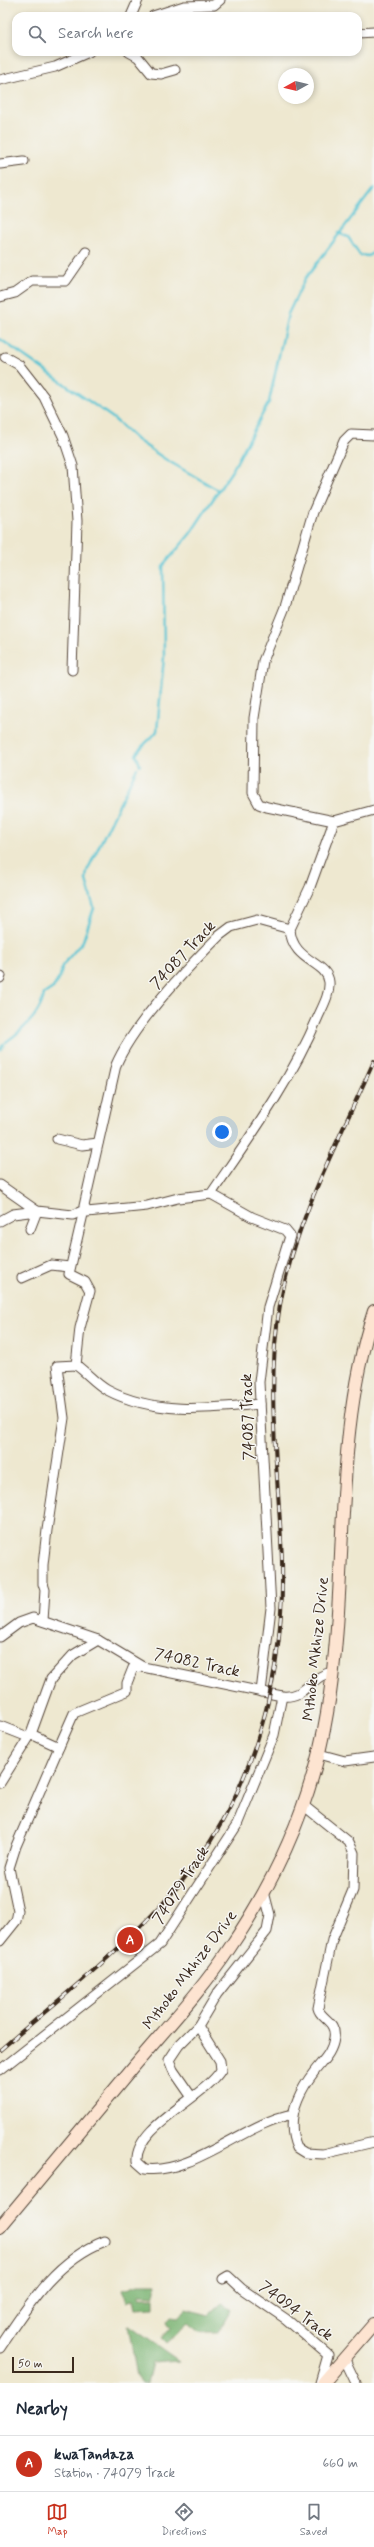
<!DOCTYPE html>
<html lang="en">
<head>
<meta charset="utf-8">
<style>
  :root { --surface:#fff; --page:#f2f2f3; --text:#1f2937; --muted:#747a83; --line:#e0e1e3; --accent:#c8321e }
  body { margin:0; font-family:Mynerve,sans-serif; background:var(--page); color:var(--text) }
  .compass { position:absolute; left:278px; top:68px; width:36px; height:36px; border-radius:50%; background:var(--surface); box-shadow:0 2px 6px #0003; rotate:262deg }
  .scale { position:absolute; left:12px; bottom:10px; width:62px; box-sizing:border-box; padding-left:4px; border:2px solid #3b2a1e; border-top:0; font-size:11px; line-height:14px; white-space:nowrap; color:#3b2a1e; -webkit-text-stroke:3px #f6f6f2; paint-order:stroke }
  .you { position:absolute; left:222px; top:1132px; width:14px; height:14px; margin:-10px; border:3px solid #fff; border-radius:50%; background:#1a73e8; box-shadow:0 0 0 6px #1a73e833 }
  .badge { display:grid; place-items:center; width:26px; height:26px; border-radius:50%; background:var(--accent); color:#fff; font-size:13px; font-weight:700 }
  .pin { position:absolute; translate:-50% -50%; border:2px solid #fff; box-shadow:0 1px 4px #0006 }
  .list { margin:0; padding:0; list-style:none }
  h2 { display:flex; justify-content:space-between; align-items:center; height:52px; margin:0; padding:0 16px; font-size:17px }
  h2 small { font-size:13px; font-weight:400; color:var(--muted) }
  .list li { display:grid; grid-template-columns:26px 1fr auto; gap:12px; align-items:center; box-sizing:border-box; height:56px; padding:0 16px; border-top:1px solid var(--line) }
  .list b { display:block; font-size:15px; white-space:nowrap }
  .list p { margin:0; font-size:13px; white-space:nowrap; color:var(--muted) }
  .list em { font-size:13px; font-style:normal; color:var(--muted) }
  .icon { flex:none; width:22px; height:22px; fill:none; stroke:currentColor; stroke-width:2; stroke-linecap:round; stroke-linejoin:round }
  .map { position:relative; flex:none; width:374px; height:2383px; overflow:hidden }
  .search { position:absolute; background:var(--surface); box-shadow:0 2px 6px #0003; left:12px; right:12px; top:12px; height:44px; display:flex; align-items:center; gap:10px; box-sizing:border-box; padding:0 14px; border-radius:12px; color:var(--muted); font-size:15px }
  .sheet { height:108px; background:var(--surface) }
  nav { display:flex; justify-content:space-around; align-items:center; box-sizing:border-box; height:56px; border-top:1px solid var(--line); background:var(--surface); font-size:11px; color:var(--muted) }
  nav a { display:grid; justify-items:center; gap:2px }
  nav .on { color:var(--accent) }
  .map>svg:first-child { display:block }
  .forest { fill:#78b270; stroke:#5a6e47 }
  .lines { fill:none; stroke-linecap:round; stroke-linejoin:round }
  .stream { stroke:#59c4d3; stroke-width:2.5 }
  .street-casing { stroke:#564639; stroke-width:11 }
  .secondary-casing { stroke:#564639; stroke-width:14 }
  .street { stroke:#fff; stroke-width:9 }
  .secondary { stroke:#fde4d1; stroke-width:12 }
  .rail-casing { stroke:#3b2a1e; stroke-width:4 }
  .rail { stroke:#f6f6f2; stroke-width:2.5; stroke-dasharray:8; stroke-linecap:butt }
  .labels { text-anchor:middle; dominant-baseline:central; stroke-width:3; stroke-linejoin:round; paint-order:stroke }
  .street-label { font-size:16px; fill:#3b2a1e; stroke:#f6f6f2 }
</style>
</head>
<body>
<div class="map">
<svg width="374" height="2383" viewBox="0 0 374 2383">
  <rect width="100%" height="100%" fill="#f6f6f2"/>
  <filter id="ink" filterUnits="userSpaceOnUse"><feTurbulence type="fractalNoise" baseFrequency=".025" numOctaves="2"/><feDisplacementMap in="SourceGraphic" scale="8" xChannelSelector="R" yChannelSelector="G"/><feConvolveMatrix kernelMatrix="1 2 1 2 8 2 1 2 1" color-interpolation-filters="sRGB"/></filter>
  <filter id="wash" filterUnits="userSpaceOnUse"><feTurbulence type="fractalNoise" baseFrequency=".012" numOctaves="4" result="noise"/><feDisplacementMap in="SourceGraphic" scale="16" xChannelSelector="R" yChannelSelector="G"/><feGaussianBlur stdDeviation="0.9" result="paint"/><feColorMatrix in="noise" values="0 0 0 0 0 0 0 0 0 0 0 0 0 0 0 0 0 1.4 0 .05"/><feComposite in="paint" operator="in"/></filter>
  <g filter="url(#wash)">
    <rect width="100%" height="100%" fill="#eee8d0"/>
    <g class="forest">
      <polygon points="139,2284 156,2284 154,2296 139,2295 139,2298 154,2298 154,2308 135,2309 133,2300 127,2303 123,2290"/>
      <polygon points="223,2302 231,2310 218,2332 199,2332 188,2323 166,2343 161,2338 170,2328 166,2323 171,2317 178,2318 186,2309 209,2315"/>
      <polygon points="128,2325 179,2361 152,2363 147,2383 142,2383 137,2377"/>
    </g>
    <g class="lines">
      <g class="stream">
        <polyline points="338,233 348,237 360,255 368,256 374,252"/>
        <polyline points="0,339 113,418 137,440 165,459 218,490"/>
        <path d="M 140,765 L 136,755 C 140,746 151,740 157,731 L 164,657 L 163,566 L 190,534 L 233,469 L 269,402 L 288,314 L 305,279 L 374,188"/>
        <path d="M 6,1042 C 23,1030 41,1014 44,994 L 53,988 L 60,977 L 62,966 L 83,941 L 94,908 L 86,880 L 87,871 L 137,768"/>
        <polyline points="0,1050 4,1044"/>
      </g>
    </g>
  </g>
  <g filter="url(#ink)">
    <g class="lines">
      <defs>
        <g id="street">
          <polyline points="131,16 138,0"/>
          <polyline points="153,16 184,6 214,5 220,0"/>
          <polyline points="358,33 374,32"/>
          <polyline points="129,52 138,57 151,73 161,74 175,70"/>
          <polyline points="0,80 55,67 89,52"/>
          <polyline points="0,164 24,161"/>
          <polyline points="0,297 15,293 32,281 66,281 86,252"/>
          <polyline points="5,357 19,365 44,397 63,436 73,466 77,521 72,670"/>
          <polyline points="374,435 351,434 344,441 313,512 285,607 263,661 254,718 253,793 259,804 267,807 334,821 374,810"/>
          <path d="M 257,920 L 290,929 C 292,962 327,961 329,982 C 330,994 323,1006 318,1017 C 291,1081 250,1137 211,1194 L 178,1198 L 147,1206 L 87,1212 L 84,1206 L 116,1065 C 133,1025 187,968 219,936 L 231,927 Z"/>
          <polyline points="290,929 310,887 334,821"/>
          <polyline points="0,978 1,976"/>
          <polyline points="57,1139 82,1145 98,1143"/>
          <polyline points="0,1185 37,1211 73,1215 84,1210"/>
          <polyline points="211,1194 252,1217 285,1230 290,1236 268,1307 259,1382 271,1608 261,1692"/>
          <polyline points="0,1221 13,1214 37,1211"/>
          <polyline points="30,1229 37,1211"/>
          <polyline points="22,1278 51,1265 70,1267"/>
          <path d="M 76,1365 C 86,1372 96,1384 107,1390 C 154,1415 209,1409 260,1404"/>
          <polyline points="43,1621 45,1590 43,1584 43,1565 47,1530 64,1418 57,1366 76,1365 80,1328 90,1291 85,1282 69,1274 84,1210"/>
          <path d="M 0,1637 L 19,1623 L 33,1618 L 98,1640 L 143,1667 L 282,1696 C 306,1699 311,1675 333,1672"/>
          <polyline points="0,1726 28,1737"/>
          <polyline points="31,1734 59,1747 74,1713 127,1691 127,1683 133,1668 143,1667"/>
          <polyline points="319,1754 345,1761 374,1757"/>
          <polyline points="0,1783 31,1734 51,1679 73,1655 98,1640"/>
          <path d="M 303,1805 L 349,1842 L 354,1853 L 353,1890 L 332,1940 L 318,2008 C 320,2019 337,2021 334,2038 C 332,2053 323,2060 314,2072 C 298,2093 285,2121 297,2148 L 305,2153 L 323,2154 L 374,2142"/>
          <path d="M 264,1892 L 270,1915 L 267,1931 L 217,1994 L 198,2026 L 220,2061 L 221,2070 C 204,2098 134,2126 137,2162 L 145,2169 C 192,2175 245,2123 293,2114"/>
          <polyline points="0,1941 16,1921 18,1911 9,1868 16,1846 59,1747"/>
          <polyline points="0,2070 160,1944 237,1825 274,1735 282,1696"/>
          <polyline points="191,2096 173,2070 169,2060 179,2045 198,2026"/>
          <polyline points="223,2279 228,2276 242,2289 286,2319 328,2355 320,2383"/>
          <path d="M 0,2347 C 28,2305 56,2260 105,2241"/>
          <polyline points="345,2360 356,2383"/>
        </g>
        <g id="secondary">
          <path d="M 0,2227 C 45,2173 90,2119 135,2065 C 167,2027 202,1990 229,1949 C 277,1879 313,1798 327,1713 C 350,1580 331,1442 374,1311"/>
          <polyline points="323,2383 374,2324"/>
        </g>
      </defs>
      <use href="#street" class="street-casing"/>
      <use href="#secondary" class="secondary-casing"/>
      <use href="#street" class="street"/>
      <use href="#secondary" class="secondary"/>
      <defs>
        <path id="rail" d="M 0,2050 C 56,2002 115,1956 165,1901 C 250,1808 285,1685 282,1561 C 279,1475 265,1391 280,1305 C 295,1220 339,1140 374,1061"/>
      </defs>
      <use href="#rail" class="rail-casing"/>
      <use href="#rail" class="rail"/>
    </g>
  </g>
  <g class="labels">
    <g class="street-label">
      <text transform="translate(183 955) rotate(-47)">74087 Track</text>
      <text transform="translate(248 1417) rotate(-92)">74087 Track</text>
      <text transform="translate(316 1649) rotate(-84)">Mthoko Mkhize Drive</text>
      <text transform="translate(197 1663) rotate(12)">74082 Track</text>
      <text transform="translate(181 1885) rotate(-57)">74079 Track</text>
      <text transform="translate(190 1970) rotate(-53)">Mthoko Mkhize Drive</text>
      <text transform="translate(296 2311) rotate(37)">74094 Track</text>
    </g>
  </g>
</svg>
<svg class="compass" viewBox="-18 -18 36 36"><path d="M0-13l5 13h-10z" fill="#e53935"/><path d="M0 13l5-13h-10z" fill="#747a83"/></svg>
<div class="scale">50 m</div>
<div class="you"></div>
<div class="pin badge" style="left:130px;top:1940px">A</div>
<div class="search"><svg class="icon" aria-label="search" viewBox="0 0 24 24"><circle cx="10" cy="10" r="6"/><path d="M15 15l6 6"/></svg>Search here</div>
</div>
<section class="sheet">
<h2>Nearby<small></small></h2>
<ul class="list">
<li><span class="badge">A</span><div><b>kwaTandaza</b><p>Station · 74079 Track</p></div><em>660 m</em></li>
</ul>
</section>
<nav>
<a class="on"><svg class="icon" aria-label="map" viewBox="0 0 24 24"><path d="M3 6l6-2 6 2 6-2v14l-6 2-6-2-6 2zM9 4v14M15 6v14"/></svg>Map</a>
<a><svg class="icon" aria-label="directions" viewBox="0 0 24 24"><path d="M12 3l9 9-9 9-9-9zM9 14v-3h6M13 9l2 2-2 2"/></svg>Directions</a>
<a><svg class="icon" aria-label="saved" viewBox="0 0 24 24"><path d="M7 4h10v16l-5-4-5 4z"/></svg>Saved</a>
</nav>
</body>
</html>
